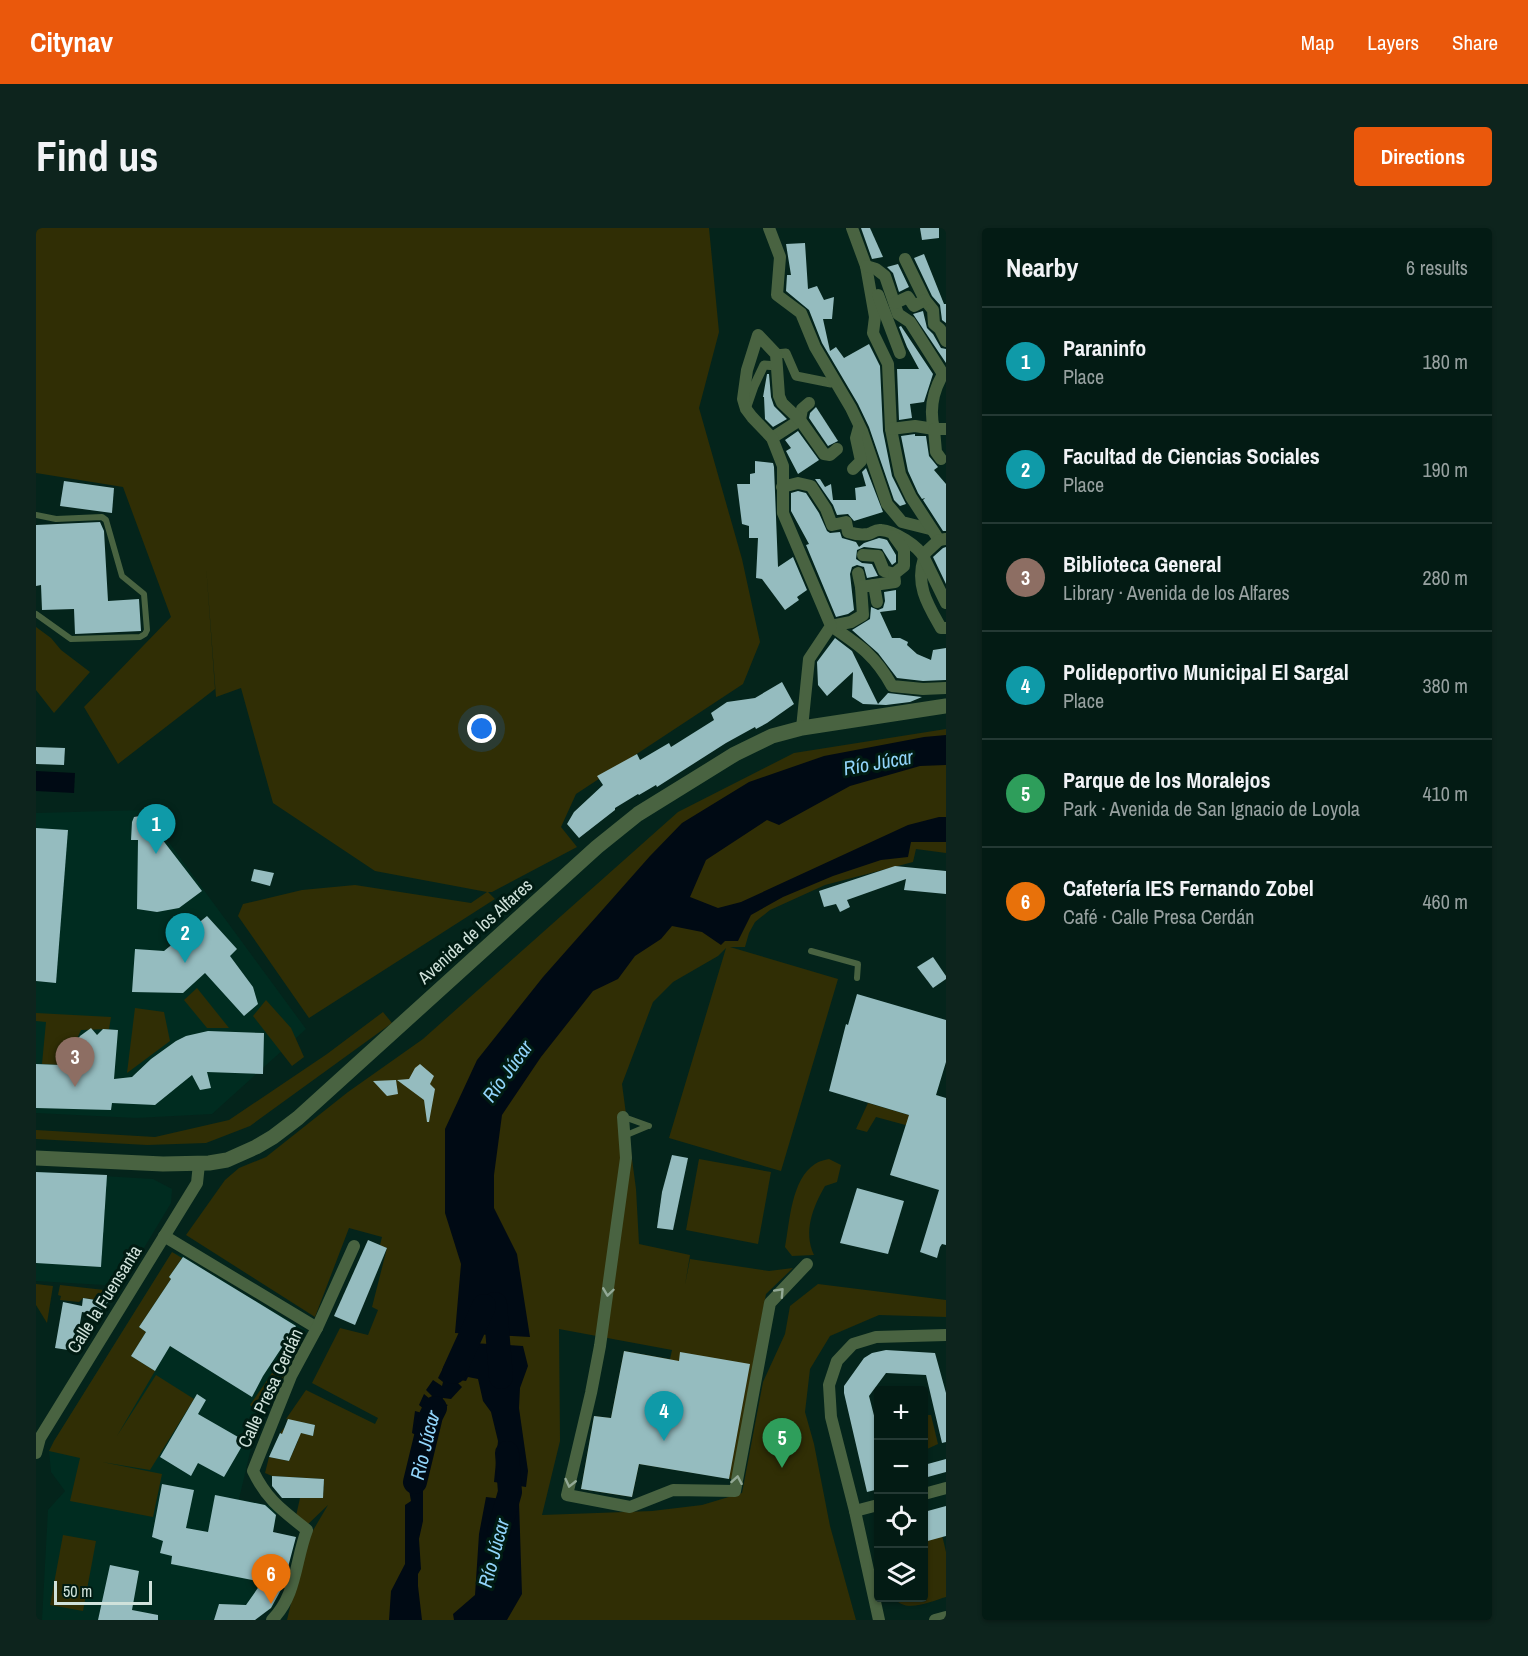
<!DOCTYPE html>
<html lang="en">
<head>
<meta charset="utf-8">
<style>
  :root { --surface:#031b14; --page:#0d241d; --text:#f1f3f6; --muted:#97a1a0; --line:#243934; --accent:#ea580c }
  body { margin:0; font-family:"Archivo Narrow",sans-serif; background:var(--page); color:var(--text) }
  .controls { position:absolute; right:18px; bottom:18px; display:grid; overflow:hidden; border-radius:6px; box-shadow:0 2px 4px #0004 }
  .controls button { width:54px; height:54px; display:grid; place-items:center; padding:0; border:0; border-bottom:2px solid var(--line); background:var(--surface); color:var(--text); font:30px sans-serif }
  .scale { position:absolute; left:18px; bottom:15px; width:98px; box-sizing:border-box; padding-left:6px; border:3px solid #d0e2db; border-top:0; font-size:16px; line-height:21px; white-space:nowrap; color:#d0e2db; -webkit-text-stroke:4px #001b12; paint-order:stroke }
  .you { position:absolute; left:446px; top:501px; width:21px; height:21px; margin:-15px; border:4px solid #fff; border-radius:50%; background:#1a73e8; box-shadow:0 0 0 9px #1a73e833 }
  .badge { display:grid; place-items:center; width:39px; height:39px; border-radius:50%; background:var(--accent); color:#fff; font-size:20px; font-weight:700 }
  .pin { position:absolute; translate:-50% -50px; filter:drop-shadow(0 2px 3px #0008) }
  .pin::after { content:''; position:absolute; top:32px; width:21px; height:18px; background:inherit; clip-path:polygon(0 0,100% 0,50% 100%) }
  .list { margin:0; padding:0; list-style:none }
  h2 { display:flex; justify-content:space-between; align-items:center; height:78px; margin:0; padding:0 24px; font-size:26px }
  h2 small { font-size:20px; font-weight:400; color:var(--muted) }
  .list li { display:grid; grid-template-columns:39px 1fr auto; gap:18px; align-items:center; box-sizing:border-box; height:108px; padding:0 24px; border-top:2px solid var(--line) }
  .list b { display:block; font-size:22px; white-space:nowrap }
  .list p { margin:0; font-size:20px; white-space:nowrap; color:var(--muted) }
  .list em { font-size:20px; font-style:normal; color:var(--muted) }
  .icon { flex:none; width:33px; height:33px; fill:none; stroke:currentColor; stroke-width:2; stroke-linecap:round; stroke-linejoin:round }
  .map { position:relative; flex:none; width:910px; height:1392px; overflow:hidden; border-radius:6px }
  header { display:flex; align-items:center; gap:36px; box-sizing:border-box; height:84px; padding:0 30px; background:var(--accent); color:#fff }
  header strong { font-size:28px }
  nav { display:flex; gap:33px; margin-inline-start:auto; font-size:21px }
  .intro { display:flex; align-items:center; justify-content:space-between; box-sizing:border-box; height:144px; padding:0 36px }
  h1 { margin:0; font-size:42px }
  .button { padding:15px 27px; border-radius:6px; background:var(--accent); color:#fff; font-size:21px; font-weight:700 }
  main { display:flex; gap:36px; padding:0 36px }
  aside { flex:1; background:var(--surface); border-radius:6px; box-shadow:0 2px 4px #0004 }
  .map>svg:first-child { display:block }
  .built { fill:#002c20 }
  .green { fill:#302e05 }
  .water { fill:#000a14 }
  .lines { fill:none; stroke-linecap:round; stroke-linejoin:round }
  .river { stroke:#000a14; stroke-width:24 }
  .building { fill:#95bcbf }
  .service { stroke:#496341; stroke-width:6 }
  .pedestrian { stroke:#496341; stroke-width:9 }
  .minor { stroke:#496341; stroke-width:12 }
  .tertiary { stroke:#496341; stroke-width:15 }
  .oneway { stroke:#93a996 }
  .labels { text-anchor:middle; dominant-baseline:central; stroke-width:6; stroke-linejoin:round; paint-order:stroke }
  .street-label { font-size:18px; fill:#d0e2db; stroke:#001b12 }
  .water-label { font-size:20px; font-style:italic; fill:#91d4fa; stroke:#001b12 }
</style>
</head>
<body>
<header>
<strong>Citynav</strong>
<nav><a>Map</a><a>Layers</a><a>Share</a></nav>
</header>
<div class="intro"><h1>Find us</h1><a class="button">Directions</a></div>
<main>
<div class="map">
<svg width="910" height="1392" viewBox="0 0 910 1392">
  <rect width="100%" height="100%" fill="#04241b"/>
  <g class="built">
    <polygon points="109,582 270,801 176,886 100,890 0,885 0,585"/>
    <polygon points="0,944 117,951 136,961 135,975 85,1058 0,1053"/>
    <polygon points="136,1024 147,1028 170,1042 164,1054 170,1057 177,1046 201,1061 194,1072 200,1076 207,1065 271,1103 250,1139 234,1177 223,1181 214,1195 216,1216 203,1271 242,1279 237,1305 260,1309 249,1354 238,1378 219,1392 6,1392 12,1282 29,1263 15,1244 13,1223 18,1213"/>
  </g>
  <g class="green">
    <polygon points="0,0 673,0 683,104 663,180 706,331 724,414 707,456 540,566 525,599 541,619 456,664 452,664 459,671 273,790 202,688 207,676 266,662 319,657 435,675 451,664 339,643 237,575 205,460 180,469 170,337 179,461 82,536 48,479 135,389 87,259 0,245"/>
    <polygon points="0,399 15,410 25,422 54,444 18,485 0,462"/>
    <polygon points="910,501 910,625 880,621 877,634 789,657 734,682 719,694 713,705 709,719 694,719 802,751 745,943 633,910 690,720 682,728 637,754 617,774 586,856 600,961 603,1016 654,1027 649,1057 654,1031 733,1043 757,1040 730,1066 696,1251 603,1236 596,1269 545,1261 558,1188 575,1190 588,1123 634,1131 636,1122 523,1101 524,1213 506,1287 616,1283 666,1277 706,1265 727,1154 749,1106 754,1078 782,1056 910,1072 910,1089 843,1087 794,1108 774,1141 769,1184 778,1216 794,1298 820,1392 251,1392 269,1316 292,1277 270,1298 260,1288 264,1270 287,1270 288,1251 236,1248 229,1245 233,1229 253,1233 262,1213 244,1205 248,1200 277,1208 279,1197 250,1191 270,1162 339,1196 342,1190 276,1155 304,1100 332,1107 342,1082 336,1079 351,1020 344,1017 346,1009 313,1000 279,1089 150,1007 189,952 203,940 230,929 312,864 387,811 642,584 758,525"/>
    <polygon points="161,760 193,800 171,800 148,772"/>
    <polygon points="230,772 255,800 268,829 256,838 217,788"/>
    <polygon points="99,780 128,784 134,813 91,845"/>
    <polygon points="347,784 356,795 214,898 170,915 111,917 0,911 0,902 119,909 193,892 291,826"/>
    <polygon points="0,785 75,789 73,801 45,802 40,813 32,813 27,837 6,836 10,794 0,793"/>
    <polygon points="832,875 910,898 910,908 840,889 831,904 820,901"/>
    <polygon points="663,931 735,944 722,1016 650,1002"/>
    <path d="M 793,931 L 805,937 L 801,954 L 789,958 C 777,979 767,1003 778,1027 L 756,1028 L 749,1019 C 754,993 755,952 779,936 C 783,933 789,932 793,931 Z"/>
    <polygon points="136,1024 146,1030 133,1049 135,1051 103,1099 110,1104 95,1128 119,1143 81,1208 120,1147 158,1171 114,1242 66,1234 126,1246 117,1289 34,1273 44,1230 13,1223 18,1213"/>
    <polygon points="0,1056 17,1058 11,1095 0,1077"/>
    <polygon points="24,1057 77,1063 71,1073 47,1070 43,1074 24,1072 25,1068 22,1067"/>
    <polygon points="251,1123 258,1127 234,1177 222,1183 214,1177"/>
    <polygon points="888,1187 895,1187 902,1216 889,1222"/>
    <polygon points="27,1307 60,1313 47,1383 14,1377"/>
    <path d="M 906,1307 L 910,1324 L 910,1369 C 896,1373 868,1386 859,1370 L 888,1370 L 888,1314 L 890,1313 L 890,1311 Z"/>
  </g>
  <g class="water">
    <polygon points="910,507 910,537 884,538 814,558 743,597 731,592 670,632 654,669 682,680 705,674 872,597 903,589 910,589 910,614 875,614 872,629 845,632 797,648 747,669 715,687 702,713 689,713 685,717 666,704 636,698 625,711 599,728 582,751 557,763 505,829 466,887 458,947 458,980 481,1026 494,1109 419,1105 425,1036 409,985 409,901 441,832 507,749 614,628 646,595 713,554 788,528 888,509"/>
    <polygon points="0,543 39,545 38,565 0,563"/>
    <polygon points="421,1114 487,1118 492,1138 484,1160 483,1180 492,1243 490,1259 458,1254 462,1213 455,1184 447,1173 442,1151 432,1149 430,1153 418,1151 426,1159 415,1171 407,1170 405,1175 412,1177 397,1189 400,1190 396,1215 376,1205 379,1183 386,1185 389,1182 383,1177 388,1166 394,1171 396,1168 390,1162 397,1152 406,1158 407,1154 402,1150 411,1132 418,1140 418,1136 414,1131 422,1126"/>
    <polygon points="378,1217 391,1224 387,1259 387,1293 383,1311 385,1341 382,1346 382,1358 386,1392 353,1392 355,1363 369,1336 369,1277 375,1273 373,1262"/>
    <polygon points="450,1269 483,1273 486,1366 471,1392 418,1392 417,1386 439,1367 443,1306"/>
  </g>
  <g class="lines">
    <g class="river">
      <polyline points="459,1076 465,1149"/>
      <polyline points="418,1144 448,1078"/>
      <path id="s1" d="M 379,1254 L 395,1188 L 399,1180"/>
      <polyline points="463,1303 474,1264 471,1225"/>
    </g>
  </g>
  <g class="building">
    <polygon points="825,0 834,0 847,29 836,31"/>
    <polygon points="884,0 903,0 903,10 886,12"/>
    <polygon points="769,15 772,61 781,58 788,72 798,69 796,91 787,91 794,123 800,119 808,130 833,116 844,138 847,203 856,248 870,276 864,278 858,272 833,199 822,176 786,115 773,82 750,63 751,47 755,47 750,16"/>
    <polygon points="888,26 908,76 910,76 910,95 906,92 904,77 896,68 878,30"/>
    <polygon points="862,36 873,59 863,64 857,45 851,39"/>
    <polygon points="887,83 891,100 897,106 905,120 910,121 910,135 877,86"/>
    <polygon points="865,98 897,146 888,174 874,176 876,190 863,192 861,141 883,141 871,119 863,99"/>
    <polygon points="731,146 733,146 735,169 738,178 751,191 737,199 729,191 728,169 727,169"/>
    <polygon points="780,179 802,213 792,218 773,190 774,185"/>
    <polygon points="762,203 783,232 762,246 750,223 755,220 749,212"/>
    <polygon points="879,206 879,208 890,208 893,228 902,239 898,242 910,256 910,303 907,303 887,272 889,270 886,271 882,265 872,243 865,208"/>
    <polygon points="719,233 737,235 738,239 742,339 757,329 771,362 761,369 763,372 749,382 726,351 720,350 722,310 713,310 713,298 706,296 701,256 714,256 714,246 719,245"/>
    <polygon points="830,240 847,284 818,293 812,286 801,287 797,277 779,251 784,251 789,259 795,256 797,272 820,272 819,260 830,258 826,244"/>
    <polygon points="28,253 78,260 76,285 24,278"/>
    <polygon points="762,263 770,265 783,285 791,303 794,305 804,304 806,310 820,314 823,319 828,315 843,310 848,311 851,312 860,327 860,334 856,337 846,321 828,319 821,322 820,331 826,335 836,336 842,348 831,350 828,339 821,337 816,339 814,346 818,382 812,386 800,389 770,317 773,316 755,283 755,265"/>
    <polygon points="64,294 68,303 72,373 103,371 105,403 39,406 38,381 6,382 5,357 0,358 0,297"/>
    <polygon points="910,319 910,356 897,329 907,320"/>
    <polygon points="860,362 860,382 844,384 856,410 864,410 872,414 871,417 881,426 895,432 897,422 910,420 910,452 887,453 861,450 842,425 816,402 834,391 835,379 842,382 847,380 849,373 848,364"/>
    <polygon points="799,410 816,423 842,476 852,465 886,469 874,474 850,477 827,476 816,469 817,444 791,468 782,457 781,434"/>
    <polygon points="746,454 758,476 731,495 720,501 719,499 690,515 621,559 620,557 603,567 602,566 579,580 579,582 543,610 531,596 538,584 567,557 561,548 601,526 604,532 633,515 635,519 678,492 675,485 691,474 719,470"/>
    <polygon points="0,519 29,520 28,537 0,536"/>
    <polygon points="104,588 109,589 166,663 143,680 121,684 101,681 102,612 95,612 96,594 98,589"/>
    <polygon points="0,600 32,602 20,755 0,753"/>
    <polygon points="859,638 910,643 910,666 868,662 870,651 811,672 814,679 804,684 800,676 788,679 783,663"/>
    <polygon points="218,641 238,645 234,658 215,653"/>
    <polygon points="171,688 201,721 194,728 217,759 222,776 208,788 169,745 147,765 96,764 99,721 128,723"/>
    <polygon points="897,729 910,748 910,751 897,760 881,739"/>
    <polygon points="821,766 910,792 910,834 900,867 910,870 910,1017 906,1016 904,1019 901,1030 884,1024 903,962 854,947 873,887 793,863 810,796 812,797"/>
    <polygon points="55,800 61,807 67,801 82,802 78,851 96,849 115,831 140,813 150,808 172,803 228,805 227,846 171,844 175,860 164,862 156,847 119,877 76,875 75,882 0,880 0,836 25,837 32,813 38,817 44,808"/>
    <polygon points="384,836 398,848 394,856 399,861 393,894 391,894 388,872 361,852 373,851 379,840"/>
    <polygon points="360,852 362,866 351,868 337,853"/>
    <polygon points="636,927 652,930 637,1002 621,1000 626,964"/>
    <polygon points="0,944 71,947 65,1039 0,1035"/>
    <polygon points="821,960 868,973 852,1026 804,1015"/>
    <polygon points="332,1012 351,1020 319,1097 298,1088"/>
    <polygon points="147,1029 260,1098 227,1148 216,1169 134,1118 119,1143 95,1128 110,1104 103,1099 135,1051 133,1049"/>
    <polygon points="47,1070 72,1074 63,1087 46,1084 39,1123 19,1120 27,1074 46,1078"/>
    <polygon points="850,1122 899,1125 910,1165 910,1214 906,1215 890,1147 850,1145 833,1168 843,1207 843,1261 831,1264 808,1165 808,1158 828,1130 836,1125"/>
    <polygon points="588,1123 643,1133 644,1124 714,1136 693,1251 603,1236 596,1269 545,1261 558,1188 575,1190"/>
    <polygon points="161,1166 170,1172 162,1186 209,1213 188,1249 162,1235 155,1248 124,1229"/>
    <polygon points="252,1191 279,1197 277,1208 265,1205 253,1233 233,1229 244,1205 246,1206"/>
    <polygon points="910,1231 910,1244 888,1250 888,1237"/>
    <polygon points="236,1248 288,1251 287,1270 246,1270 236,1258"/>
    <polygon points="126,1256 158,1262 150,1300 172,1304 179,1267 229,1277 240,1287 237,1304 260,1309 247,1358 235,1380 219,1392 178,1392 183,1376 210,1377 226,1354 135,1336 136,1328 124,1325 127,1313 116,1309"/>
    <polygon points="910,1278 910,1308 888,1314 888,1284"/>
    <polygon points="74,1337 103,1343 96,1382 122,1387 122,1392 62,1392"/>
  </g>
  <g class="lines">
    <g class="service">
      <polyline points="0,287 20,291 66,289 70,292 86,348 108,366 111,402 109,406 104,409 35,411 0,386"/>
      <polyline points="775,723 822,736 821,750"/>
      <polyline points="588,889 613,898"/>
      <polyline points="588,908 612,898"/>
    </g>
    <g class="pedestrian">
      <polyline points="740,126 750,125 760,148 795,155"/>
      <polyline points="710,181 718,158 728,137 741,138"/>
    </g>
    <g class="minor">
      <polyline points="733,0 744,29 741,67 765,85 779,119 815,180 826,203 851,276 866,294 894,301"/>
      <polyline points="816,0 830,38 839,89 837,105 852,136 855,201 864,246 875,269 903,312 910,311"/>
      <polyline points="869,31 889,72 897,82 898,96 904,101 910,113"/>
      <path d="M 830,38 L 840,41 L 849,48 L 862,86 L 874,94 L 907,146 C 897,163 893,181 898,201 L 879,198 L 855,201"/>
      <polyline points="842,67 864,125"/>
      <polyline points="859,75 872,69 878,78 889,72"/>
      <polyline points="736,210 764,192 766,181 773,175"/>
      <polyline points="905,231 900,224 898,201 910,201"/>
      <polyline points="817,241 825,233 820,210 823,199"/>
      <path d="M 746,259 L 762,255 L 775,258 L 790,281 L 796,297 L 810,294 L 812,304 C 818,306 826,307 832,306 C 837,305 839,301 845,302 C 858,303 883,318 888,330 C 879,357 892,377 905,400 L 910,400"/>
      <polyline points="903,312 889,325 888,330 910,375"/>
      <polyline points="827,327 842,328 848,343 858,346"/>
      <polyline points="822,345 825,359"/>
      <polyline points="838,357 859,354 858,346 868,338 868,322 858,308"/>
      <path d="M 795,398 C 823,417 839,427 856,458 L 887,461 L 910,460"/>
      <polyline points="795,398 815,394 827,387 825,359 838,357 841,374"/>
      <polyline points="766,500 773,431 795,398 747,285 747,238 736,210 716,189 710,181 707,171 711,142 722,107 740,126 743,168 746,175 764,192 788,226 794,227 801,221"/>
      <polyline points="587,889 590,930 564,1118 555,1165 531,1267 594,1279 637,1262 699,1263 734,1075 771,1036"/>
      <polyline points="128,1008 281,1100"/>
      <polyline points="0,1225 4,1210 161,955 163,936"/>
      <polyline points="888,1266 910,1260"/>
      <polyline points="819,1283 842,1277"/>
      <path d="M 236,1392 C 261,1367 259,1333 271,1302 C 246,1282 231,1272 217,1243 L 255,1148 L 281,1100 L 318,1018"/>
      <polyline points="843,1392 819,1283 795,1189 793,1157 801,1133 817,1116 840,1109 910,1107"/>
      <polyline points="899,1392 910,1389"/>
    </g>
    <polyline class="tertiary" points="0,930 127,936 173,935 191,932 220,919 237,909 262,890 561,619 602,586 699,526 736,508 766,500 910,478"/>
  </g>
  <defs><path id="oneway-chevron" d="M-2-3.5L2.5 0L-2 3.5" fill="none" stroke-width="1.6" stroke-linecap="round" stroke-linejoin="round" transform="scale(1.5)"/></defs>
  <g class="oneway">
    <use href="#oneway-chevron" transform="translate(572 1064) rotate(98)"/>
    <use href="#oneway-chevron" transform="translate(744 1064) rotate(-47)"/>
    <use href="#oneway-chevron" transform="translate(701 1252) rotate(-80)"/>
    <use href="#oneway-chevron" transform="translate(534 1255) rotate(103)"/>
  </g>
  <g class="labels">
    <g class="street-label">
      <text transform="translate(439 703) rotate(-42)">Avenida de los Alfares</text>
      <text transform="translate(68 1071) rotate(-58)">Calle la Fuensanta</text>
      <text transform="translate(234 1160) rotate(-65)">Calle Presa Cerdán</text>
    </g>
    <g class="water-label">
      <text transform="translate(842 534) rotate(-10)">Río Júcar</text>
      <text transform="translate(471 843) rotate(-54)">Río Júcar</text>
      <text stroke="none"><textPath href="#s1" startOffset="38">Rio Júcar</textPath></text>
      <text transform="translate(457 1325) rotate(-75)">Río Júcar</text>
    </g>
  </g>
</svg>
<div class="controls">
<button>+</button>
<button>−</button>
<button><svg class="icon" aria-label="locate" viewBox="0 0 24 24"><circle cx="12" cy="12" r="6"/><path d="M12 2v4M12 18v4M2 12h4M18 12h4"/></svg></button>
<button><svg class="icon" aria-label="layers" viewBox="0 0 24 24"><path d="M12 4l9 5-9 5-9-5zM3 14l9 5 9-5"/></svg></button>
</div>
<div class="scale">50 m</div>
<div class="you"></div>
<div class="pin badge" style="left:120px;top:626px;background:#0f9aa8">1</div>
<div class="pin badge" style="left:149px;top:735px;background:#0f9aa8">2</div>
<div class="pin badge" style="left:39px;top:859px;background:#8d6e63">3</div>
<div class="pin badge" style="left:628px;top:1213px;background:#0f9aa8">4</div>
<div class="pin badge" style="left:746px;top:1240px;background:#2e9e5b">5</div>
<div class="pin badge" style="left:235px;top:1376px;background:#e8710a">6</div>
</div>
<aside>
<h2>Nearby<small>6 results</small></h2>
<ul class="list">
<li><span class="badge" style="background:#0f9aa8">1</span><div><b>Paraninfo</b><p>Place</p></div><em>180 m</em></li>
<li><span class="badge" style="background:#0f9aa8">2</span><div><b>Facultad de Ciencias Sociales</b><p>Place</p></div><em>190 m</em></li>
<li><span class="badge" style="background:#8d6e63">3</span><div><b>Biblioteca General</b><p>Library · Avenida de los Alfares</p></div><em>280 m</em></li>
<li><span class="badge" style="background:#0f9aa8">4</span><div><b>Polideportivo Municipal El Sargal</b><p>Place</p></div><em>380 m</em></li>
<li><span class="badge" style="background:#2e9e5b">5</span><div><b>Parque de los Moralejos</b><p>Park · Avenida de San Ignacio de Loyola</p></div><em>410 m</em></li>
<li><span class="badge" style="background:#e8710a">6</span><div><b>Cafetería IES Fernando Zobel</b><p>Café · Calle Presa Cerdán</p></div><em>460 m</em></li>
</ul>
</aside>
</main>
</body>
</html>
